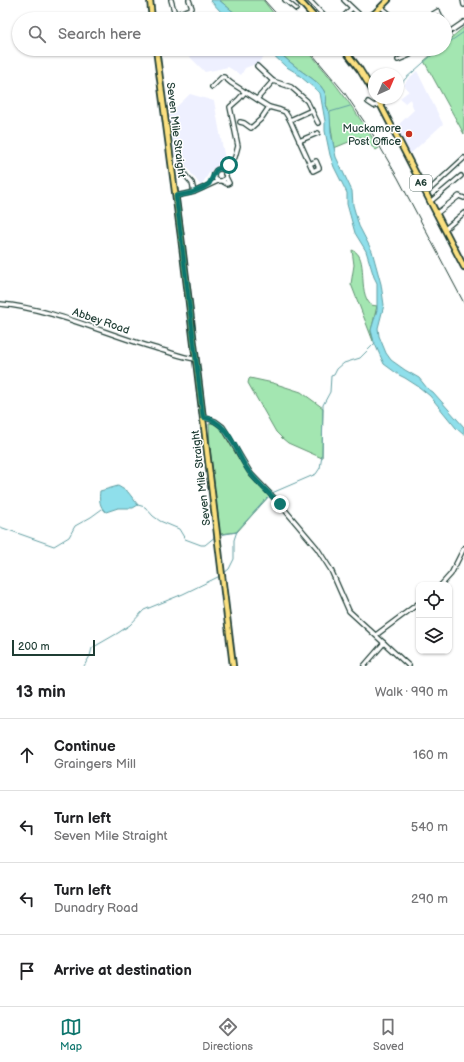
<!DOCTYPE html>
<html lang="en">
<head>
<meta charset="utf-8">
<style>
  :root { --surface:#fff; --page:#f6f6f6; --text:#202124; --muted:#757577; --line:#e0e0e0; --accent:#0f766e }
  body { margin:0; font-family:"Balsamiq Sans",sans-serif; background:var(--page); color:var(--text) }
  .controls { position:absolute; right:12px; bottom:12px; display:grid; overflow:hidden; border-radius:8px; box-shadow:0 1px 3px #0004 }
  .controls button { width:36px; height:36px; display:grid; place-items:center; padding:0; border:0; border-bottom:1px solid var(--line); background:var(--surface); color:var(--text); font:20px sans-serif }
  .compass { position:absolute; left:368px; top:68px; width:36px; height:36px; border-radius:50%; background:var(--surface); box-shadow:0 1px 3px #0004; rotate:44deg }
  .scale { position:absolute; left:12px; bottom:10px; width:83px; box-sizing:border-box; padding-left:4px; border:2px solid #1f3d34; border-top:0; font-size:11px; line-height:14px; white-space:nowrap; color:#1f3d34; -webkit-text-stroke:3px #fff; paint-order:stroke }
  .stop { position:absolute; width:12px; height:12px; margin:-9px; border:3px solid #0f766e; border-radius:50%; background:#fff }
  .stop.end { background:#0f766e; border-color:#fff; box-shadow:0 1px 4px #0008 }
  .list { margin:0; padding:0; list-style:none }
  h2 { display:flex; justify-content:space-between; align-items:center; height:52px; margin:0; padding:0 16px; font-size:17px }
  h2 small { font-size:13px; font-weight:400; color:var(--muted) }
  .list li { display:grid; grid-template-columns:26px 1fr auto; gap:12px; align-items:center; box-sizing:border-box; height:72px; padding:0 16px; border-top:1px solid var(--line) }
  .list b { display:block; font-size:15px; white-space:nowrap }
  .list p { margin:0; font-size:13px; white-space:nowrap; color:var(--muted) }
  .list em { font-size:13px; font-style:normal; color:var(--muted) }
  .icon { flex:none; width:22px; height:22px; fill:none; stroke:currentColor; stroke-width:2; stroke-linecap:round; stroke-linejoin:round }
  .map { position:relative; flex:none; width:464px; height:666px; overflow:hidden }
  .search { position:absolute; background:var(--surface); box-shadow:0 1px 3px #0004; left:12px; right:12px; top:12px; height:44px; display:flex; align-items:center; gap:10px; box-sizing:border-box; padding:0 14px; border-radius:22px; color:var(--muted); font-size:15px }
  .sheet { height:340px; background:var(--surface) }
  nav { display:flex; justify-content:space-around; align-items:center; box-sizing:border-box; height:56px; border-top:1px solid var(--line); background:var(--surface); font-size:11px; color:var(--muted) }
  nav a { display:grid; justify-items:center; gap:2px }
  nav .on { color:var(--accent) }
  .map>svg:first-child { display:block }
  .built { fill:#eef0ff }
  .green { fill:#a3e6b1; stroke:#619272 }
  .water { fill:#8fdfeb; stroke:#629ea2 }
  .lines { fill:none; stroke-linecap:round; stroke-linejoin:round }
  .stream { stroke:#629ea2; stroke-width:1 }
  .minor-casing { stroke:#1f3d34; stroke-width:6 }
  .major-casing { stroke:#1f3d34; stroke-width:8 }
  .minor { stroke:#fff; stroke-width:3.5 }
  .major { stroke:#fbe080; stroke-width:4.5 }
  .rail { stroke:#1f3d34; stroke-width:1 }
  .route { stroke:#0f766e; stroke-width:5 }
  .poi-dot { fill:#c8321e; stroke:#fff; stroke-width:1.5 }
  .labels { text-anchor:middle; dominant-baseline:central; stroke-width:3; stroke-linejoin:round; paint-order:stroke }
  .shield { fill:#fff; stroke:#627771; stroke-width:1 }
  .shield-label { font-size:10px; font-weight:bold; fill:#1f3d34 }
  .poi-label { font-size:11px; fill:#1f3d34; stroke:#fff; text-anchor:end }
  .street-label { font-size:11px; fill:#1f3d34; stroke:#fff }
</style>
</head>
<body>
<div class="map">
<svg width="464" height="666" viewBox="0 0 464 666">
  <rect width="100%" height="100%" fill="#fff"/>
  <filter id="ink" filterUnits="userSpaceOnUse"><feTurbulence type="fractalNoise" baseFrequency=".025" numOctaves="2"/><feDisplacementMap in="SourceGraphic" scale="8" xChannelSelector="R" yChannelSelector="G"/><feConvolveMatrix kernelMatrix="1 2 1 2 8 2 1 2 1" color-interpolation-filters="sRGB"/></filter>
  <g filter="url(#ink)">
    <g class="built">
      <polygon points="183,49 264,49 268,52 258,63 245,68 241,75 228,67 205,72 190,57"/>
      <polygon points="417,71 443,124 409,155 395,128 414,110 410,99 405,103 400,98 409,91 404,85 408,79"/>
      <polygon points="190,94 214,101 225,160 223,163 216,167 209,173 201,186 184,164 187,160 180,152 174,157 168,120 171,112"/>
    </g>
    <g class="green">
      <polygon points="219,0 263,0 278,19 242,19"/>
      <polygon points="464,27 464,134 424,61 438,49 445,49 445,43"/>
      <path d="M 276,49 L 306,49 C 334,80 357,113 379,148 L 376,150 L 361,137 L 334,148 L 328,108 L 326,105 C 330,85 307,77 295,66 C 288,61 282,55 276,49 Z"/>
      <path d="M 352,250 C 370,256 356,291 371,305 L 377,306 L 371,331 L 373,341 L 351,284 L 354,265 Z"/>
      <polygon points="250,378 273,383 301,392 323,408 322,458 288,443 282,438 276,432 248,383 249,379"/>
      <path d="M 211,423 C 227,425 237,455 244,467 C 251,478 260,487 269,496 L 237,532 L 220,534 L 210,449 L 209,424 Z"/>
    </g>
    <g class="water">
      <polygon points="210,0 219,0 242,19 231,19 221,12"/>
      <path d="M 267,49 L 276,49 C 282,55 288,61 295,66 C 307,77 330,85 326,105 L 330,114 L 331,133 L 336,157 L 352,191 L 353,205 L 359,226 L 372,251 L 381,284 L 384,305 L 378,328 L 379,336 L 386,353 L 391,360 L 405,370 L 419,378 L 427,388 L 433,392 L 464,427 L 464,435 L 456,428 L 430,396 L 419,387 L 405,378 L 399,375 L 384,364 L 374,342 L 371,330 L 377,310 L 377,283 L 374,277 L 366,251 L 355,233 L 347,204 L 347,193 L 334,167 L 330,155 L 325,131 L 325,121 L 320,93 L 295,72 L 285,66 Z"/>
      <path d="M 118,486 L 128,492 L 138,505 L 133,508 L 118,508 L 106,512 C 99,507 99,498 100,491 Z"/>
    </g>
    <g class="lines">
      <g class="stream">
        <polyline points="445,45 464,32"/>
        <polyline points="398,89 405,79 439,49"/>
        <polyline points="380,99 382,98"/>
        <polyline points="330,112 350,106"/>
        <polyline points="272,493 316,474 320,468 322,456 323,405 330,392 331,376 334,375 337,369 344,363 360,358 375,343"/>
        <polyline points="138,505 145,507 153,516 160,521 179,529 185,539 201,545 205,545 216,536"/>
        <polyline points="0,527 54,546 69,537 75,526 91,517 102,509"/>
        <polyline points="219,535 237,532"/>
        <polyline points="224,573 229,569 234,559 234,540 237,531 269,496"/>
        <polyline points="84,666 90,656 92,648 118,633 130,625 144,610 183,594 220,576"/>
      </g>
      <defs>
        <g id="minor">
          <polyline points="171,0 175,14 191,9 192,8 189,0"/>
          <polyline points="285,0 296,9"/>
          <polyline points="309,0 327,19"/>
          <polyline points="344,0 364,19"/>
          <polyline points="463,0 464,5"/>
          <polyline points="381,7 396,19"/>
          <polyline points="433,14 438,11 442,19"/>
          <polyline points="341,19 352,8"/>
          <polyline points="445,25 449,32"/>
          <polyline points="445,35 464,22"/>
          <polyline points="398,60 410,55 416,49"/>
          <polyline points="257,66 273,81 291,87 307,101 318,123"/>
          <polyline points="212,87 222,77 224,77 231,83 269,107 280,110 285,112 290,120 313,171 319,168 316,161 310,164"/>
          <polyline points="257,99 273,81"/>
          <polyline points="368,102 374,106 380,104"/>
          <polyline points="290,120 312,110"/>
          <polyline points="240,122 244,123 251,128 261,119 269,107"/>
          <polyline points="299,141 318,133"/>
          <polyline points="181,163 185,175 192,183 194,192"/>
          <circle cx="220" cy="175" r="6"/>
          <polyline points="225,174 235,157 238,146 230,107 239,99 245,92"/>
          <polyline points="222,181 227,184 229,183 226,177"/>
          <polyline points="426,193 464,158"/>
          <polyline points="176,196 194,192 218,181"/>
          <polyline points="430,202 461,176"/>
          <polyline points="436,214 459,196 464,198"/>
          <polyline points="445,229 464,213"/>
          <path d="M 0,304 C 51,308 108,335 158,349 C 170,352 183,358 196,359"/>
          <polyline points="203,417 215,421 223,427 251,474 280,504 317,548 331,570 349,611 409,666"/>
          <polyline points="441,585 451,574 464,548"/>
          <polyline points="376,635 419,603"/>
          <polyline points="364,666 384,643"/>
        </g>
        <g id="major">
          <polyline points="150,0 152,19"/>
          <polyline points="299,0 316,19"/>
          <polyline points="366,19 374,14 388,0"/>
          <polyline points="156,49 181,237 233,666"/>
          <polyline points="344,49 360,70 374,93"/>
          <polyline points="377,98 464,267"/>
        </g>
      </defs>
      <use href="#minor" class="minor-casing"/>
      <use href="#major" class="major-casing"/>
      <use href="#minor" class="minor"/>
      <use href="#major" class="major"/>
      <g class="rail">
        <polyline points="264,0 281,19"/>
        <polyline points="308,49 344,92 372,133 398,178 464,303"/>
      </g>
    </g>
  </g>
  <g class="lines" filter="url(#ink)">
    <path class="route" d="M 229,165 L 216,170 L 209,184 L 203,188 L 191,193 L 176,196 L 203,417 C 231,423 234,450 248,470 C 257,483 269,493 280,504"/>
  </g>
  <circle class="poi-dot" cx="409" cy="134" r="4"/>
  <g class="labels">
    <rect class="shield" x="410" y="175" width="22" height="16" rx="3"/>
    <g class="shield-label">
      <text x="421" y="183">A6</text>
    </g>
    <g class="poi-label">
      <text x="401" y="128">Muckamore<tspan x="401" dy="13">Post Office</tspan></text>
    </g>
    <g class="street-label">
      <text transform="translate(176 130) rotate(83)">Seven Mile Straight</text>
      <text transform="translate(101 321) rotate(19)">Abbey Road</text>
      <text transform="translate(201 478) rotate(-97)">Seven Mile Straight</text>
    </g>
  </g>
</svg>
<div class="controls">
<button><svg class="icon" aria-label="locate" viewBox="0 0 24 24"><circle cx="12" cy="12" r="6"/><path d="M12 2v4M12 18v4M2 12h4M18 12h4"/></svg></button>
<button><svg class="icon" aria-label="layers" viewBox="0 0 24 24"><path d="M12 4l9 5-9 5-9-5zM3 14l9 5 9-5"/></svg></button>
</div>
<svg class="compass" viewBox="-18 -18 36 36"><path d="M0-13l5 13h-10z" fill="#e53935"/><path d="M0 13l5-13h-10z" fill="#757577"/></svg>
<div class="scale">200 m</div>
<div class="stop" style="left:229px;top:165px"></div>
<div class="stop end" style="left:280px;top:504px"></div>
<div class="search"><svg class="icon" aria-label="search" viewBox="0 0 24 24"><circle cx="10" cy="10" r="6"/><path d="M15 15l6 6"/></svg>Search here</div>
</div>
<section class="sheet">
<h2>13 min<small>Walk · 990 m</small></h2>
<ul class="list">
<li><svg class="icon" aria-label="ahead" viewBox="0 0 24 24"><path d="M12 20V5M6 11l6-6 6 6"/></svg><div><b>Continue</b><p>Graingers Mill</p></div><em>160 m</em></li>
<li><svg class="icon" aria-label="left" viewBox="0 0 24 24"><path d="M17 20v-9H6M10 6l-5 5 5 5"/></svg><div><b>Turn left</b><p>Seven Mile Straight</p></div><em>540 m</em></li>
<li><svg class="icon" aria-label="left" viewBox="0 0 24 24"><path d="M17 20v-9H6M10 6l-5 5 5 5"/></svg><div><b>Turn left</b><p>Dunadry Road</p></div><em>290 m</em></li>
<li><svg class="icon" aria-label="arrive" viewBox="0 0 24 24"><path d="M6 21V4h12l-3 4 3 4H6"/></svg><div><b>Arrive at destination</b></div></li>
</ul>
</section>
<nav>
<a class="on"><svg class="icon" aria-label="map" viewBox="0 0 24 24"><path d="M3 6l6-2 6 2 6-2v14l-6 2-6-2-6 2zM9 4v14M15 6v14"/></svg>Map</a>
<a><svg class="icon" aria-label="directions" viewBox="0 0 24 24"><path d="M12 3l9 9-9 9-9-9zM9 14v-3h6M13 9l2 2-2 2"/></svg>Directions</a>
<a><svg class="icon" aria-label="saved" viewBox="0 0 24 24"><path d="M7 4h10v16l-5-4-5 4z"/></svg>Saved</a>
</nav>
</body>
</html>
